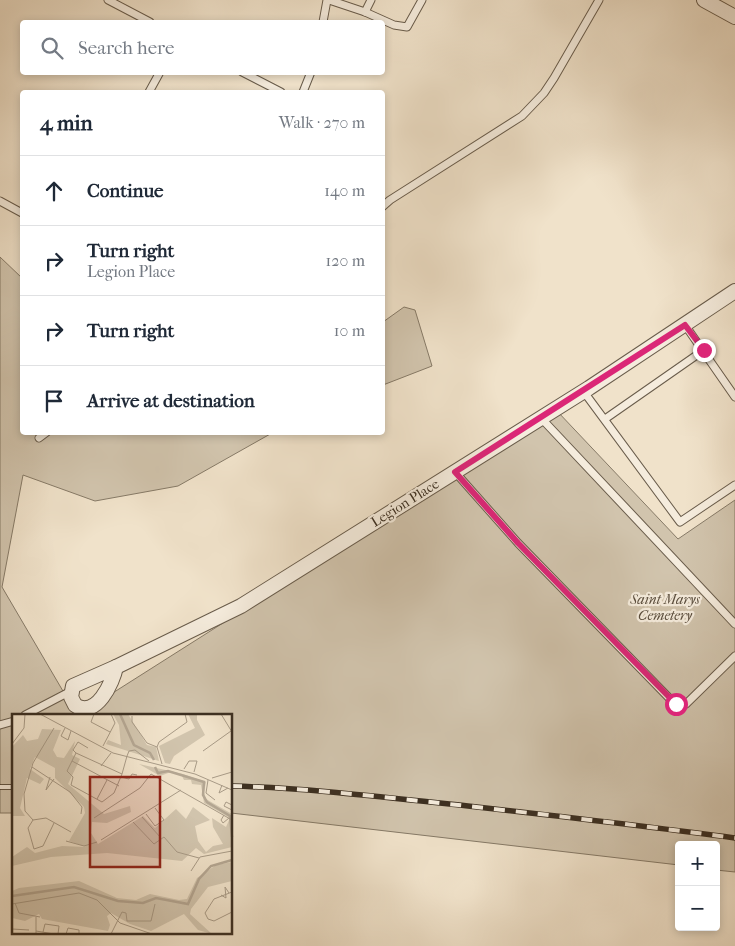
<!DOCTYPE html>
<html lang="en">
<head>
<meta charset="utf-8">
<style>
  :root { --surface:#fff; --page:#f6f6f7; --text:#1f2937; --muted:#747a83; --line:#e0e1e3 }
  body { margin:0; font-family:"IM FELL French Canon",serif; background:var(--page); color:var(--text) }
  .controls { position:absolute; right:15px; bottom:15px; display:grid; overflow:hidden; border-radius:5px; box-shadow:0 2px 8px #0003 }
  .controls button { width:45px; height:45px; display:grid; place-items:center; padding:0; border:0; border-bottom:1px solid var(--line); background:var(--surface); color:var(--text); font:25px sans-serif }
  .stop { position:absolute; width:15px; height:15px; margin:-11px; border:4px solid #db2777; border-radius:50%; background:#fff }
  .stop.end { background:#db2777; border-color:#fff; box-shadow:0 1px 5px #0008 }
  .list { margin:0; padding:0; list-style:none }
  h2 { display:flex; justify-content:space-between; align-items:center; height:65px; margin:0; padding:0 20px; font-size:21px }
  h2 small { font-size:16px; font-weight:400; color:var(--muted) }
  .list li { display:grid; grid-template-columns:32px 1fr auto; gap:15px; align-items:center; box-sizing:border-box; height:70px; padding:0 20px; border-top:1px solid var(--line) }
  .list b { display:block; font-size:19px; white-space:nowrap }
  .list p { margin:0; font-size:16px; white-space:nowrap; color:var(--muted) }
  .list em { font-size:16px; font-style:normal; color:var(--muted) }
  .icon { flex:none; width:28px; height:28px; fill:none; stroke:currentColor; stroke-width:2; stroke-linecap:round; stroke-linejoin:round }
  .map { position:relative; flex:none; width:735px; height:946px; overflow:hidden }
  .search { position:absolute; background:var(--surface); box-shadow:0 2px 8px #0003; left:20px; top:20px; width:365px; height:55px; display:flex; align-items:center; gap:12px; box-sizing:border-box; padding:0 18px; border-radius:5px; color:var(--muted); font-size:19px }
  .panel { position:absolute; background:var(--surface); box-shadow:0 2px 8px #0003; left:20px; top:90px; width:365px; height:345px; border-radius:5px }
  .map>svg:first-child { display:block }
  .green { fill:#d1c4ad; stroke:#867a67 }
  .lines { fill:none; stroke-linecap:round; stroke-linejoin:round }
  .lane-casing { stroke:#695c4b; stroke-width:9 }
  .street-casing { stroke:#695c4b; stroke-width:16 }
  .lane { stroke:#f5ecdd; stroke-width:7 }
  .street { stroke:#f5ecdd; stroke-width:14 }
  .rail-casing { stroke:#3c2f21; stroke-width:5.5 }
  .rail { stroke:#f5ecdd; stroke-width:4; stroke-dasharray:11; stroke-linecap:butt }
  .route { stroke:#db2777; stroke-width:6 }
  .labels { text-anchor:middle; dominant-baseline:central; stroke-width:4.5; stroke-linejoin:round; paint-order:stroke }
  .street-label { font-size:14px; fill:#3c2f21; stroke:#f5ecdd }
  .park-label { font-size:14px; font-style:italic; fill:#5a4d3d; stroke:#f5ecdd }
  .inset-river { fill:none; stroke:#b3a591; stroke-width:2.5 }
  .inset-road { fill:none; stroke:#a89a86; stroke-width:1 }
  .view { fill:#8f2418; fill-opacity:0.15; stroke:#8f2418; stroke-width:2.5 }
  .inset-edge { fill:none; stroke:#3c2f21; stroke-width:2.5 }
</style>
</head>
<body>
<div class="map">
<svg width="735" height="946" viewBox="0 0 735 946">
  <rect width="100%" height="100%" fill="#f0e2ca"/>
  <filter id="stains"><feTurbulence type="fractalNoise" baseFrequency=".004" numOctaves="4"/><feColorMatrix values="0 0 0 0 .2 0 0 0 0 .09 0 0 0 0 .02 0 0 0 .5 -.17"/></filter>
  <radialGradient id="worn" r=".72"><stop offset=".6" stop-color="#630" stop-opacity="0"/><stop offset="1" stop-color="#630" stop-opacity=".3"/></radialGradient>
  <g class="green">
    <polygon points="0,257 22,278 22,432 272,433 178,486 95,501 23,475 2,587 77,715 14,715 14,813 0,813"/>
    <polygon points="404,307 415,310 432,366 383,385 383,322"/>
    <polygon points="557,411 678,539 735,500 735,872 716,870 716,845 679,845 679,865 231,813 231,715 78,715"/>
  </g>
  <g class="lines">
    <defs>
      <g id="lane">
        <polyline points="108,0 150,22"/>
        <polyline points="329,0 365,12 394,25 407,27 422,0"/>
        <polyline points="365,12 371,0"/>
        <polyline points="323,22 327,0"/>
        <polyline points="242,72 281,92"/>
        <polyline points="149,92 160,72"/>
        <polyline points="303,92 311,72"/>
        <polyline points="0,201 22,213"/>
        <polyline points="382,207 390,200 522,116 544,93 554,78 599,0"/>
        <polyline points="685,325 735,397"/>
        <polyline points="584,392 680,522 735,485"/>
        <polyline points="541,418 735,624"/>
        <polyline points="605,419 704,350"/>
        <polyline points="39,438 47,432"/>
        <polyline points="455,472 518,543 675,704 686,704 735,656"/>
        <polyline points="25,715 71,691"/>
        <polyline points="0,725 14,721"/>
      </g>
      <g id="street">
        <polyline points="704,0 735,17"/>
        <polyline points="116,667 241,606 589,388 735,291"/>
        <path d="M 116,667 C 113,682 96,720 75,705 L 71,697 L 73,686 Z"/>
      </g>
    </defs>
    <use href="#lane" class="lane-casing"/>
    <use href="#street" class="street-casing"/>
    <use href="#lane" class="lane"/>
    <use href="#street" class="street"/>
    <defs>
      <g id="rail">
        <path d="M 231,786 C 311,788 390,798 468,806 C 557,816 646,826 735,838"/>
        <polyline points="0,787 14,787"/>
      </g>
    </defs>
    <use href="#rail" class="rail-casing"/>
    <use href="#rail" class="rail"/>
  </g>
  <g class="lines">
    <polyline class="route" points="676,704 518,543 455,472 685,325 704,350"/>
  </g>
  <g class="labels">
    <g class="street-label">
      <text transform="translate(405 503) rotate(-32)">Legion Place</text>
    </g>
    <g class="park-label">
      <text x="665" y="599">Saint Marys<tspan x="665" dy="16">Cemetery</tspan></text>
    </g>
  </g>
  <g transform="translate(12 714)">
    <rect width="220" height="220" fill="#f0e2ca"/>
    <path d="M 101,0 L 116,0 L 135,31 L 144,33 L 147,47 L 94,30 L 96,26 L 109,31 L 107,11 ZM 176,0 L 185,0 L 185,6 L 193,21 L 162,42 L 158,50 L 153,49 L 147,32 L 183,14 ZM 30,15 L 49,16 L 41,36 L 45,43 L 52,44 L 63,27 L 60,41 L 68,45 L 56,70 L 92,100 L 118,92 L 119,98 L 95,109 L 80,108 L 79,119 L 86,130 L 131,102 L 143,114 L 164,95 L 174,105 L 181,93 L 198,106 L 183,112 L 186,127 L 194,138 L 201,132 L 211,130 L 201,113 L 200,104 L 214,113 L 218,104 L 192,89 L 189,71 L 180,70 L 179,66 L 172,66 L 169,60 L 159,58 L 148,62 L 127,50 L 171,60 L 194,68 L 192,78 L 194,85 L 220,100 L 220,133 L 192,140 L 184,134 L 170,147 L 95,139 L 39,143 L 0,152 L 0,143 L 15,133 L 23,139 L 50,132 L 74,133 L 57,127 L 73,99 L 72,93 L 43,64 L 43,54 L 23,43 L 18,55 L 32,65 L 28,70 L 15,64 L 8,94 L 13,102 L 0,102 L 0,33 L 11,21 L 15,27 L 26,25 ZM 220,148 L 220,167 L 196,173 L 179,195 L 178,200 L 200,220 L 186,216 L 172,200 L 139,217 L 118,210 L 99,199 L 95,202 L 98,211 L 96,217 L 30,205 L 27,200 L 13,207 L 0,204 L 0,177 L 7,174 L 67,167 L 105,184 L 124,186 L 138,180 L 167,186 L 175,185 L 185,164 L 204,151 Z" fill="#d1c4ad"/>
    <path class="inset-river" d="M 108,0 L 122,31 L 138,39 L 142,46M 143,53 L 146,59 L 156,57 L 192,68 L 191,81 L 195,88 L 218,102 L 220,123M 0,182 L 62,173 L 106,187 L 131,189 L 144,184 L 176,190 L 187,165 L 199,152 L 220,146"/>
    <path class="inset-road" d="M 28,0 L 101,39 L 183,60 L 220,76M 82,0 L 79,8 L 98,18M 209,0 L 220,18M 120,2 L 120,8 L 135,29 L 145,33M 53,14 L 49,22 L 56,26 L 59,17M 0,30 L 12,14 L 13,0M 91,32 L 103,9 L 99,0M 191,37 L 219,17M 64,39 L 110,60 L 102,79 L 90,88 L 59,71 L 61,63 L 55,57 ZM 64,39 L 61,36 L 66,28 L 76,34M 115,42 L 117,37 L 123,36 L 137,47M 60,47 L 107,72M 150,50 L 145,33 L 147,28 L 175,8 L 173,0M 89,52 L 99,39M 20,53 L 58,78 L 70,93 L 69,100M 172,55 L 177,47 L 185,47 L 182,58M 110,60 L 115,42M 38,63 L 34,76 L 42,65M 109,63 L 117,65 L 120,60 L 125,61M 200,64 L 220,58M 196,66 L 194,79 L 203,86M 210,71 L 207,79 L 216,74M 85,85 L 95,66M 220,91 L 214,88 L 212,92 L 220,96M 134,100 L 143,112 L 152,106 L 143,94M 212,101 L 209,106 L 211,109 L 217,104M 130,103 L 149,124M 82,104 L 128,74 L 139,60 L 220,106M 21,106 L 13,97 L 12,80 L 21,49 L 42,14M 121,108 L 142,130 L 152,123 L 165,138 L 187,144M 42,109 L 31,132 L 22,135 L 16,114 L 21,106 L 34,104 L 59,118M 89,126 L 169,76M 54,127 L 72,132 L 85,128M 179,157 L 188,143 L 220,137M 220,178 L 202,185 L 193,199 L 196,205 L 202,207 L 220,198M 209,181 L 214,184 L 213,173 L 217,179M 3,189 L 7,199 L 28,203M 0,190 L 67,179 L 85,186 L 108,209 L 140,220M 24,203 L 24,220M 115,207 L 139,207 L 143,190M 0,215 L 17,216M 24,217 L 42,220M 31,218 L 33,210 L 47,212 L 46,220M 54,220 L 56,214 L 67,216 L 67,220M 99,220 L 110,198 L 114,199 L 115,207"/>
    <path class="view" d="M 78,63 L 148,63 L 148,153 L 78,153 Z"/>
    <rect width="220" height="220" class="inset-edge"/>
  </g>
  <rect width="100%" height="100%" filter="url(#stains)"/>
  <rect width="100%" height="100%" fill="url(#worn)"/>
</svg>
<div class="controls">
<button>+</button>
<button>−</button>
</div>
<div class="stop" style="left:676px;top:704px"></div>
<div class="stop end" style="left:704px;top:350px"></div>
<div class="search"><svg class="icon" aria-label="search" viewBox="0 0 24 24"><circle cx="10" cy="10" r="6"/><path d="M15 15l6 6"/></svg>Search here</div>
<section class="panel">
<h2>4 min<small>Walk · 270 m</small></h2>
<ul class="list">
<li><svg class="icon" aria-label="ahead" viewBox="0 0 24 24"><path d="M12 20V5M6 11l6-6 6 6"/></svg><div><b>Continue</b></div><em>140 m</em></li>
<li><svg class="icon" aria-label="right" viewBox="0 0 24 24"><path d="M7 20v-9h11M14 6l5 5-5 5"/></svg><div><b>Turn right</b><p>Legion Place</p></div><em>120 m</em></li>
<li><svg class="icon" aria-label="right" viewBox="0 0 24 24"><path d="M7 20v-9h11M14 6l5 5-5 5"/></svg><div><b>Turn right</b></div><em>10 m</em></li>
<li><svg class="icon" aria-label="arrive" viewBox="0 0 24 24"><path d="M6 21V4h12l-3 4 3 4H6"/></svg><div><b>Arrive at destination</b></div></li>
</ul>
</section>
</div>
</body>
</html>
